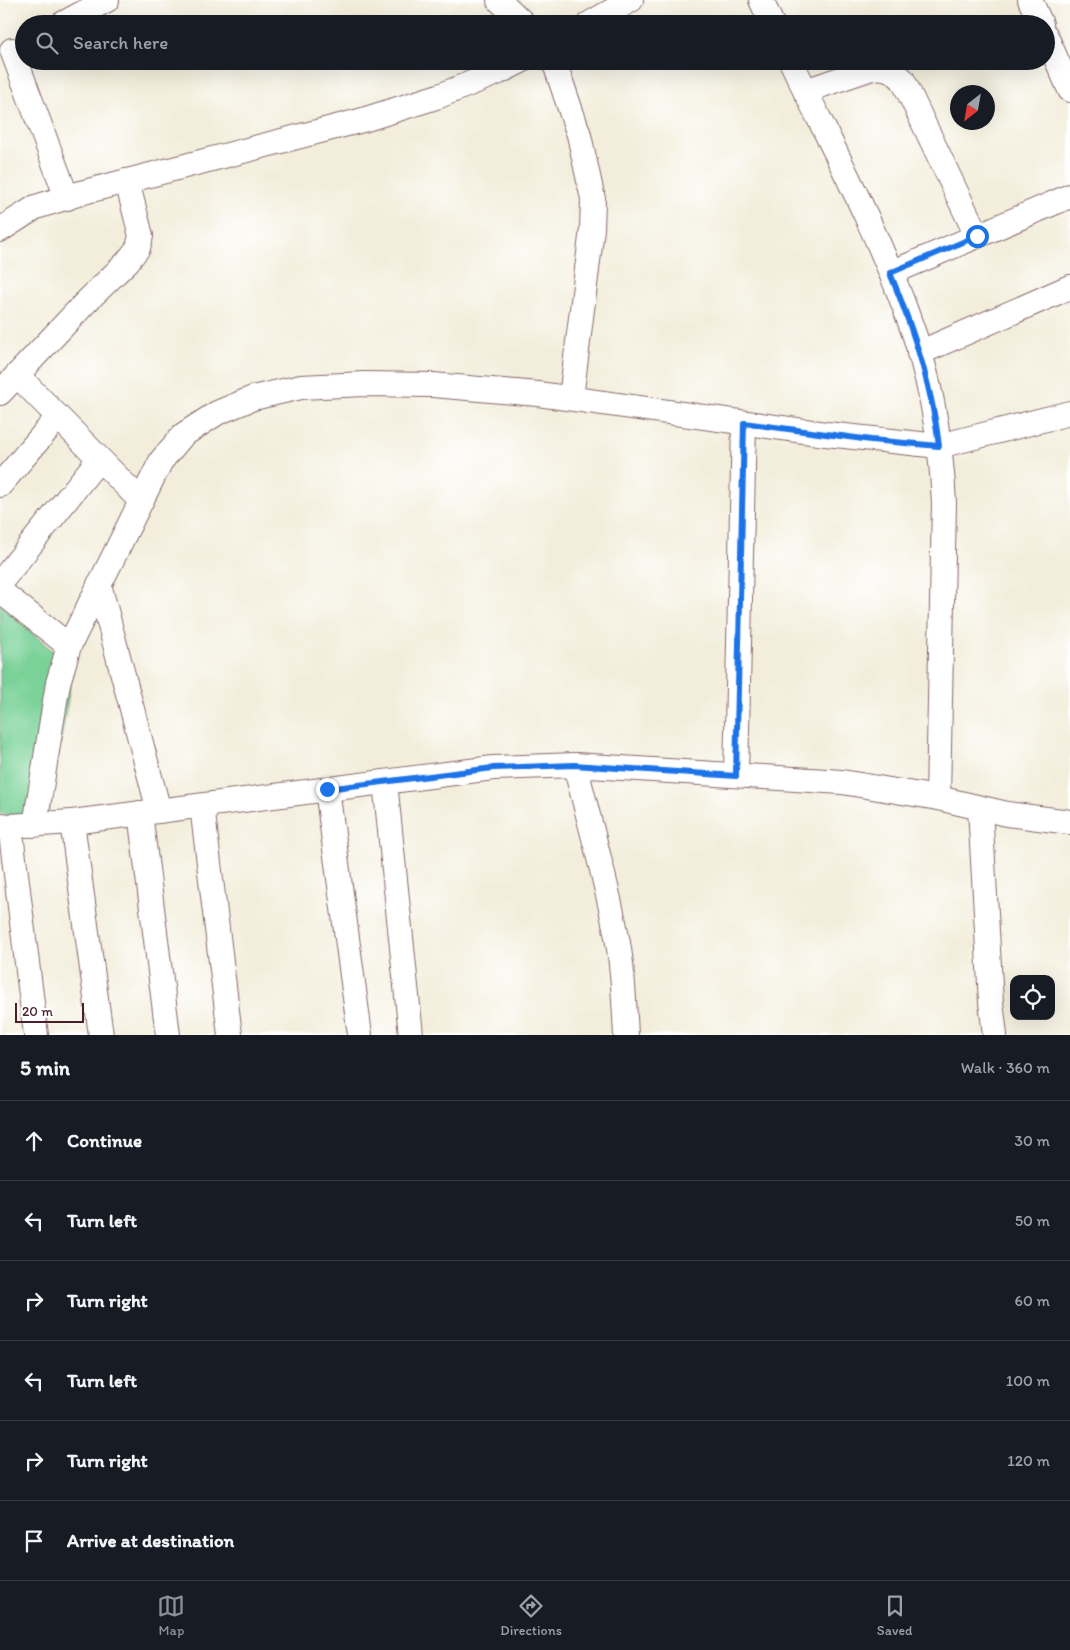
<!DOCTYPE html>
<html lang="en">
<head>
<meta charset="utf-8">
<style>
  :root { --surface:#171b24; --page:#242831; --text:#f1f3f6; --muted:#9ea1a6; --line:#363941; --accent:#8c9099 }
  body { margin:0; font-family:Itim,sans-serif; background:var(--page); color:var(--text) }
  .controls { position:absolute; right:15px; bottom:15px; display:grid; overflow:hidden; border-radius:10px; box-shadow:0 5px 20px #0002 }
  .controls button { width:45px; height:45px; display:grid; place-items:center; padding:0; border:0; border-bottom:1px solid var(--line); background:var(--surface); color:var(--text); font:25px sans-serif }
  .compass { position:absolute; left:950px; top:85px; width:45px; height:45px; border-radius:50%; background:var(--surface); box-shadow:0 5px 20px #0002; rotate:211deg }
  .scale { position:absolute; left:15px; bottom:12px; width:69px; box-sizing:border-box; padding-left:5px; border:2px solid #4a1f2b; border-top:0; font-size:14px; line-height:18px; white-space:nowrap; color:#4a1f2b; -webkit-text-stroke:4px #fff; paint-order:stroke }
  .stop { position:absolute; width:15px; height:15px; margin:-11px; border:4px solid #1a73e8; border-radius:50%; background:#fff }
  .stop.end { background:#1a73e8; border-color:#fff; box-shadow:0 1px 5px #0008 }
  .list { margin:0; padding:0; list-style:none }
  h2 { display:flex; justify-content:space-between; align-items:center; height:65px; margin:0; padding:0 20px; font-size:21px }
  h2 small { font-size:16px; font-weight:400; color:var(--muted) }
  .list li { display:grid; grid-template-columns:32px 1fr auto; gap:15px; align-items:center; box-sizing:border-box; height:80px; padding:0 20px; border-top:1px solid var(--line) }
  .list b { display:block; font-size:19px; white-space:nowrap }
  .list em { font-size:16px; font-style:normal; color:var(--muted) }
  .icon { flex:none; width:28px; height:28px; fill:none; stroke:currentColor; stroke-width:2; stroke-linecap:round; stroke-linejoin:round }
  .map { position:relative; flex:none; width:1070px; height:1035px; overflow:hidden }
  .search { position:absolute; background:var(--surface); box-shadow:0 5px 20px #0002; left:15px; right:15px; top:15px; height:55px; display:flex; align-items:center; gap:12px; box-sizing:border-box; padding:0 18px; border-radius:28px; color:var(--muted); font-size:19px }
  .sheet { height:545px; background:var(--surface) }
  nav { display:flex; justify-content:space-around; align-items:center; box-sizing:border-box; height:70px; border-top:1px solid var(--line); background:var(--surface); font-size:14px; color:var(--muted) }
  nav a { display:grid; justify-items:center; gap:2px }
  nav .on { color:var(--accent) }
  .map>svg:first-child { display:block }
  .green { fill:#7ad298; stroke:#627862 }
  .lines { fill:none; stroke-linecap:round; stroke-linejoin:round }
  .minor-casing { stroke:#856769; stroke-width:26 }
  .minor { stroke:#fff; stroke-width:24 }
  .route { stroke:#1a73e8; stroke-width:6 }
</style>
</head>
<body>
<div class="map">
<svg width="1070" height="1035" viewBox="0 0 1070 1035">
  <rect width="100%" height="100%" fill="#fff"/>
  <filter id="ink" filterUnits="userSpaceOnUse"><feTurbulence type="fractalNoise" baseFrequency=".02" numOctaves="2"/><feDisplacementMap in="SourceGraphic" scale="10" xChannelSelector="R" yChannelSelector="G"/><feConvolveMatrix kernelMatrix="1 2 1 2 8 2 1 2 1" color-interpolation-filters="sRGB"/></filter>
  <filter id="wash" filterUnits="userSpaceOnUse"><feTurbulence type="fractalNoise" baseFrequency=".0096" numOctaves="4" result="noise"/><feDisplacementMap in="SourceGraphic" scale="20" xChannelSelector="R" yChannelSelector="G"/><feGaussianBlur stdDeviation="1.12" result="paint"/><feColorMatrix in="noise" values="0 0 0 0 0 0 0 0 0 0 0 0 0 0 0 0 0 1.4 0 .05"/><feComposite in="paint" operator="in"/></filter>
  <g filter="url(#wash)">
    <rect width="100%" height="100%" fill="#f3eedb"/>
    <polygon class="green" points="0,604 73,669 47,819 0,814"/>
  </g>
  <g filter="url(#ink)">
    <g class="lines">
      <defs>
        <g id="minor">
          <polyline points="499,0 524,24"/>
          <polyline points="761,0 772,24"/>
          <polyline points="1030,0 1041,24"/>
          <polyline points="62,24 107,0"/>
          <polyline points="589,24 631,0"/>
          <polyline points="1046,36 1070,90"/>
          <polyline points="12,50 67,198"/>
          <polyline points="554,61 579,135 593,199 592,229 571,398"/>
          <path d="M 791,61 C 831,145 875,226 907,314 C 930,374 941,439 944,503 L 938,798"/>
          <path d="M 805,91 L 872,68 C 886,66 893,70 903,80 L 977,236"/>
          <polyline points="0,230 36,207 84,192 363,120 439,96 499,72 521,61"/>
          <polyline points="891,273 1070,196"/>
          <polyline points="919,353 1070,287"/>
          <polyline points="17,375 141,501"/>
          <polyline points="0,393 85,303 127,262 138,248 141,236 127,181"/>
          <polyline points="0,485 58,417"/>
          <polyline points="0,583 99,459"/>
          <polyline points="99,584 159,811"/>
          <polyline points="0,591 69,646"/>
          <path d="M 575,765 C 589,820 605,876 616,932 C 623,966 624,1001 626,1035"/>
          <polyline points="736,775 744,423"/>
          <polyline points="385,782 411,1035"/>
          <polyline points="327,789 360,1035"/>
          <polyline points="202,806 230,1035"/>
          <polyline points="980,808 991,1002 995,1035"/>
          <polyline points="140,813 168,1035"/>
          <polyline points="72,822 101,1035"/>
          <polyline points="0,825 10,826 72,822 493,768 575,765 842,782 938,798 1007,814 1070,822"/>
          <polyline points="35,825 58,683 69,646 161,461 183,435 217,413 253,398 301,387 364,384 433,385 538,394 826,434 939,446 1070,413"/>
          <polyline points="10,826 36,1035"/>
        </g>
      </defs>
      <use href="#minor" class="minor-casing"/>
      <use href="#minor" class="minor"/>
    </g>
  </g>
  <g class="lines" filter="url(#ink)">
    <path class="route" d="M 327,789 L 493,768 L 574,765 L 736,776 L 744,423 L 871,440 L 939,446 C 932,386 913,328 890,273 L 977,236"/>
  </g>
</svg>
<div class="controls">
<button><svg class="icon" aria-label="locate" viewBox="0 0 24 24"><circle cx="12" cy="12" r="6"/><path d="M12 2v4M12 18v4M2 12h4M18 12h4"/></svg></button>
</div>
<svg class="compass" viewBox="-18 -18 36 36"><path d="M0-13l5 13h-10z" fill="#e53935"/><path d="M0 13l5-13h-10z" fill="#9ea1a6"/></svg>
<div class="scale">20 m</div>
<div class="stop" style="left:977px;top:236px"></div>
<div class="stop end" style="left:327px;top:789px"></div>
<div class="search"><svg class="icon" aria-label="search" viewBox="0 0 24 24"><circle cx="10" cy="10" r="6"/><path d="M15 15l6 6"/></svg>Search here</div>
</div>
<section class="sheet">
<h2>5 min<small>Walk · 360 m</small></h2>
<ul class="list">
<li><svg class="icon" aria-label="ahead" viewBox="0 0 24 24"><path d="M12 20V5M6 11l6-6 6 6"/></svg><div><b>Continue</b></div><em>30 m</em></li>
<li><svg class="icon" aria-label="left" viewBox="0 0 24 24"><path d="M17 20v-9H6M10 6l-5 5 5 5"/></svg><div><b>Turn left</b></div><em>50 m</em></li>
<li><svg class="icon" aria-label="right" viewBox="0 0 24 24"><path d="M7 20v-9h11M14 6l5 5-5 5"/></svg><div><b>Turn right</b></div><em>60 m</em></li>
<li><svg class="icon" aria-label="left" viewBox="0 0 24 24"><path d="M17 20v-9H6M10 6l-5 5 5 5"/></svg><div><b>Turn left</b></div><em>100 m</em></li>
<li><svg class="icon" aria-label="right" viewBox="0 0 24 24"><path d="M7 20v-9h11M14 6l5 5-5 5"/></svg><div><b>Turn right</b></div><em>120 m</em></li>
<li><svg class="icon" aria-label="arrive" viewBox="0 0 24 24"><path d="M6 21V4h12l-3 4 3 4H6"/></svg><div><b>Arrive at destination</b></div></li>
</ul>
</section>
<nav>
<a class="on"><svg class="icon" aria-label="map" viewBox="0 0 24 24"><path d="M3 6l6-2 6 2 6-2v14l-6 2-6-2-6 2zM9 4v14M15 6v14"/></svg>Map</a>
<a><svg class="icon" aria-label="directions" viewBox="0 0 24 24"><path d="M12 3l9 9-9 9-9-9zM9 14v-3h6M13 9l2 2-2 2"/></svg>Directions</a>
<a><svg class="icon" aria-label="saved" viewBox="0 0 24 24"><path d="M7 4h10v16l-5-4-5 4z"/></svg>Saved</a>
</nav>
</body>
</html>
